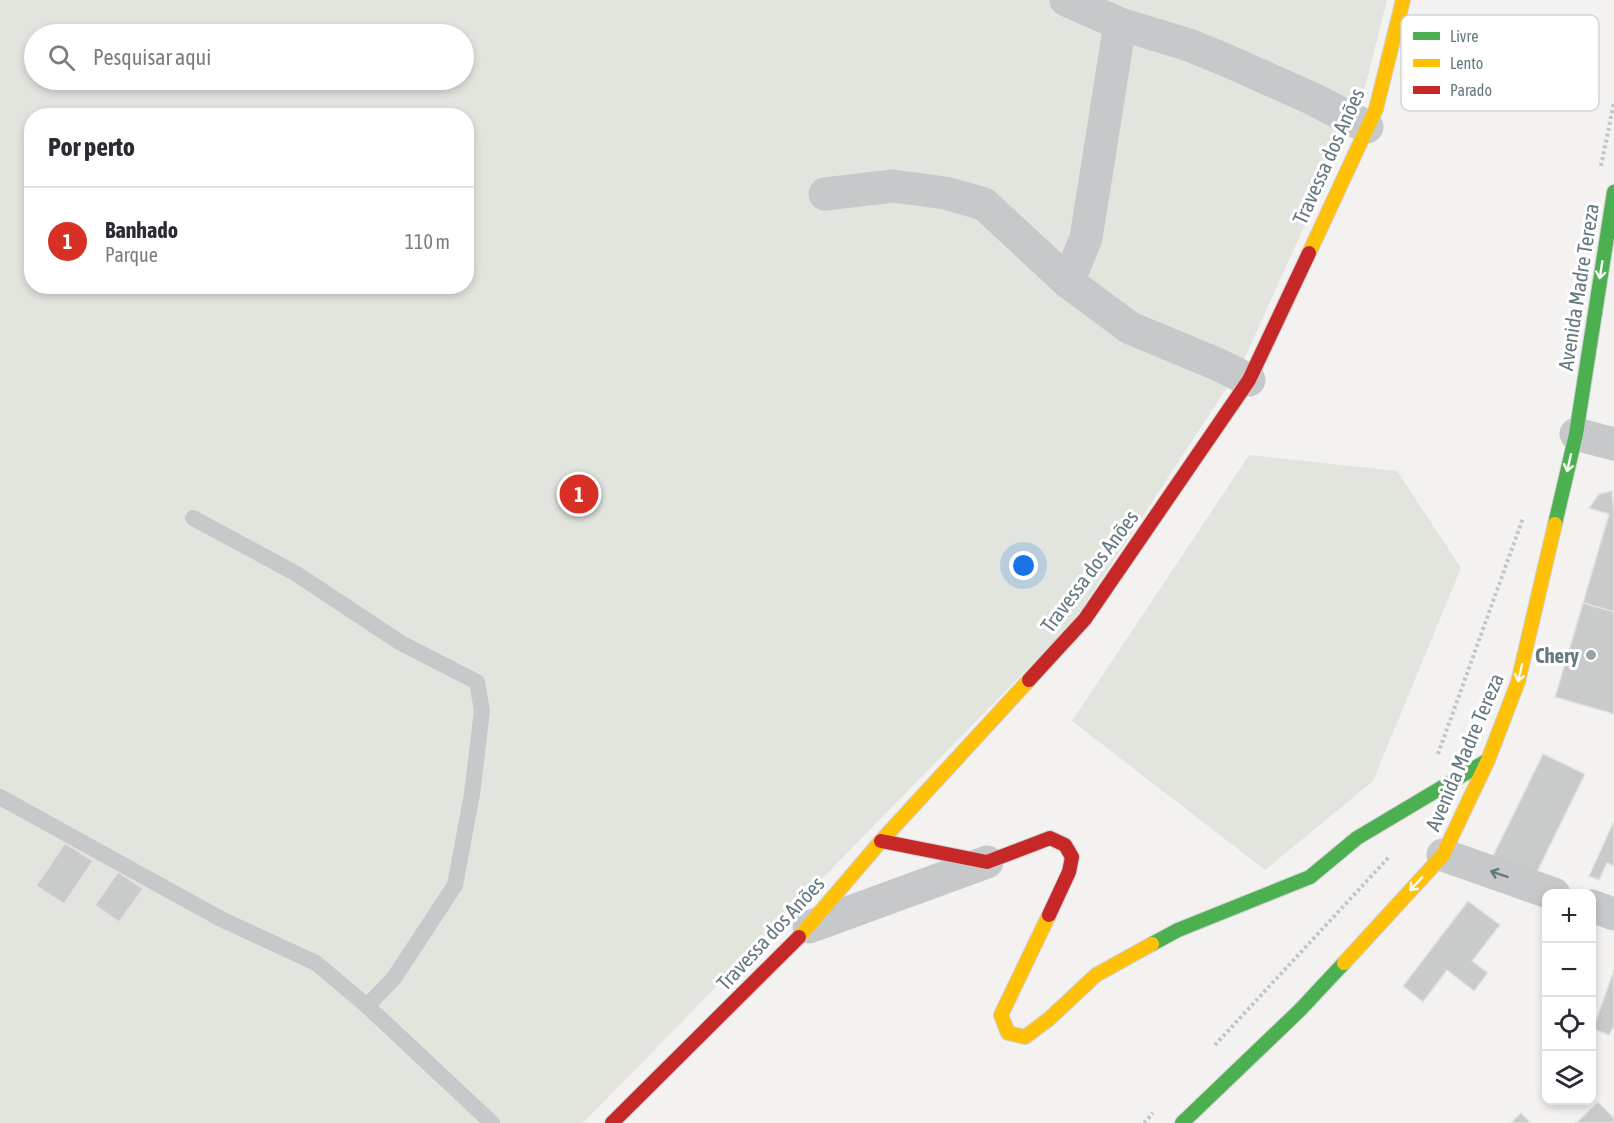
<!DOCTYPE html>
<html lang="pt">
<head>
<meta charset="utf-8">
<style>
  :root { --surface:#fff; --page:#f7f7f7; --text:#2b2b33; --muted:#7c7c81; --line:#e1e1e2; --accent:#d93025 }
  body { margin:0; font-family:"Asap Condensed",sans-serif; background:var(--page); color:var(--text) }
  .controls { position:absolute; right:18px; bottom:18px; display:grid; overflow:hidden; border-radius:12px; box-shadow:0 3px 9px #0003 }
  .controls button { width:54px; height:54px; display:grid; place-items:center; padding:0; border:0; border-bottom:2px solid var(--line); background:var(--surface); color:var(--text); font:30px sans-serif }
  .you { position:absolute; left:1024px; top:566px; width:21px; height:21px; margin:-15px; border:4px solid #fff; border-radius:50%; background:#1a73e8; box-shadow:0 0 0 9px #1a73e833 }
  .badge { display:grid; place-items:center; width:39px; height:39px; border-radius:50%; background:var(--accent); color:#fff; font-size:20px; font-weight:700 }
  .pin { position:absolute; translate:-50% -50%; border:3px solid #fff; box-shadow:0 2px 6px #0006 }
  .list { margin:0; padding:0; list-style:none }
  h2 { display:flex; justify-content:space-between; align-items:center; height:78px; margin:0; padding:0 24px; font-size:26px }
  h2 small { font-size:20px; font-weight:400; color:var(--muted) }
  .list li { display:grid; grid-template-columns:39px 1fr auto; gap:18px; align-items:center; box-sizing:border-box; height:108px; padding:0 24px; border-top:2px solid var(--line) }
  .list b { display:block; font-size:22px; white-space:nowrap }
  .list p { margin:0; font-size:20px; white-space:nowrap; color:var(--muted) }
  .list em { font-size:20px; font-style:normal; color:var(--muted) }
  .icon { flex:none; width:33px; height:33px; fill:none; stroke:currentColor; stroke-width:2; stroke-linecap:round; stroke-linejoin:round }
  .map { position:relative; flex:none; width:1614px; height:1123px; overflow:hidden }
  .search { position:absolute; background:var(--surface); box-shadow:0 3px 9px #0003; left:24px; top:24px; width:450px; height:66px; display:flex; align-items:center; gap:15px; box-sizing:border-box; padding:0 21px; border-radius:33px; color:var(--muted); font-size:22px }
  .panel { position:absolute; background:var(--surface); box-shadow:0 3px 9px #0003; left:24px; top:108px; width:450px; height:186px; border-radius:24px }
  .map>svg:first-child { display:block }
  .green { fill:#e2e4de; fill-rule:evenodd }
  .building { fill:#c9caca; stroke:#e2e2e1; stroke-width:1.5 }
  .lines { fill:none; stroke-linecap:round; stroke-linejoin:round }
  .fast-casing { stroke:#cfd0d1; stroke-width:16 }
  .slow-casing { stroke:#cfd0d1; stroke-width:16 }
  .jam-casing { stroke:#cfd0d1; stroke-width:16 }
  .path { stroke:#c4c5c6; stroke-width:4; stroke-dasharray:3 3; stroke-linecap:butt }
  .lane { stroke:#c7c8c9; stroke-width:16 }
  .street { stroke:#c7c8c9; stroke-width:33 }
  .fast { stroke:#4caf50; stroke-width:14 }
  .slow { stroke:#ffc107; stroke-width:14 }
  .jam { stroke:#c62828; stroke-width:14 }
  .oneway { stroke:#f6fbf6 }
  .oneway2 { stroke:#647980 }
  .poi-dot { fill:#96a3a8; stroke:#fff; stroke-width:2 }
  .labels { text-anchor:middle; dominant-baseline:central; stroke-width:6; stroke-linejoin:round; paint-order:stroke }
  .street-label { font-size:21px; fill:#647980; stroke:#fff }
  .poi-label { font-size:21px; font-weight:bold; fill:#647980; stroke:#fff; text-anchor:end }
  .key { fill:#fff; stroke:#d0d7d9; stroke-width:1.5 }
  .key-label { font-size:16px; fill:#647980 }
</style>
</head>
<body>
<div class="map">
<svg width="1614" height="1123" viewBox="0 0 1614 1123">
  <rect width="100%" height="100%" fill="#f3f2f1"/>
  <g class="green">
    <path d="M 0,0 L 1387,0 L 1362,99 L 1241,366 L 1074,621 L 583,1123 L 0,1123 ZM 34,34 L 464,34 L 464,80 L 34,80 ZM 32,116 L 466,116 L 466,286 L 32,286 Z"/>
    <polygon points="1249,455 1397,471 1461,568 1373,781 1265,870 1072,721"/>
  </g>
  <g class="building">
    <polygon points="1612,491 1614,512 1614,612 1583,603 1609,514 1589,508 1599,494"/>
    <polygon points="1583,603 1614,612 1614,714 1555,697"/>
    <polygon points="1543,754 1585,774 1535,876 1493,856"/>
    <polygon points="1614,821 1614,866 1607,863 1599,880 1589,876"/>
    <polygon points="65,843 93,861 64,904 36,886"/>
    <polygon points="118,872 143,889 119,922 95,905"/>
    <polygon points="1468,901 1500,925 1472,961 1488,973 1474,991 1447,970 1423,1002 1403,986"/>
    <polygon points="1614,970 1614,1026 1609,1035 1593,1029"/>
    <polygon points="1598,1102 1614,1118 1614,1123 1576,1123"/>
    <polygon points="1521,1113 1531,1123 1511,1123"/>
  </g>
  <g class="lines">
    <defs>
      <g id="fast">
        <polyline points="1555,524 1576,434 1614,192"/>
        <polyline points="1152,944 1178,930 1310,877 1357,838 1488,760"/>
        <polyline points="1182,1123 1300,1010 1344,963"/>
      </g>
      <g id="slow">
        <polyline points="1309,253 1376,109 1403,0"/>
        <polyline points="1049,915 1001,1015 1008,1033 1025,1037 1049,1019 1096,975 1152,944"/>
        <polyline points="799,937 881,841 1029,680"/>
        <polyline points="1344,963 1443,855 1488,760 1518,682 1555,524"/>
      </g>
      <g id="jam">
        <polyline points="1029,680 1085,619 1249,380 1309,253"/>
        <polyline points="881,841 987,862 1050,838 1065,845 1072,857 1069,872 1049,915"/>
        <polyline points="612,1123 799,937"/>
      </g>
    </defs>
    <use href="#fast" class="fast-casing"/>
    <use href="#slow" class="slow-casing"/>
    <use href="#jam" class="jam-casing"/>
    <g class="path">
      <polyline points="1601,166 1614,102"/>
      <polyline points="1438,754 1523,518"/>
      <polyline points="1215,1045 1389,857"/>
      <polyline points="1144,1123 1153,1113"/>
    </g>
    <g class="lane">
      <polyline points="193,518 295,573 401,643 477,682 482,711 472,794 455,885 394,978 367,1006"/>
      <polyline points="0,797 221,919 316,963 367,1006 492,1123"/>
    </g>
    <g class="street">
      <polyline points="1066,0 1120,24 1189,45 1228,61 1313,99 1367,127"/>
      <polyline points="825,194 893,186 945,193 984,204 1068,282 1130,328 1217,364 1249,380"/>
      <polyline points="1068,282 1086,238 1120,24"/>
      <polyline points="1576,434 1614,444"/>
      <polyline points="1443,855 1554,894"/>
      <polyline points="1592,906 1614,914"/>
      <polyline points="809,927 987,862"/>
    </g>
    <use href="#fast" class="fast"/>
    <use href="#slow" class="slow"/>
    <use href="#jam" class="jam"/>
  </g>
  <defs><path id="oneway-shaft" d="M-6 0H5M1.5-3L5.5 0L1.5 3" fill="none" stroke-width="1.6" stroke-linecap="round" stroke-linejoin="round" transform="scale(1.5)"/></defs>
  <g class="oneway">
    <use href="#oneway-shaft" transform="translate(1601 270) rotate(99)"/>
    <use href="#oneway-shaft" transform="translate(1569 463) rotate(103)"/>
    <use href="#oneway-shaft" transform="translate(1520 673) rotate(104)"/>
    <use href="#oneway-shaft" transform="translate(1416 884) rotate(133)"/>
  </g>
  <use class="oneway2" href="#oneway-shaft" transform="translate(1499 874) rotate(-161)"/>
  <circle class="poi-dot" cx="1591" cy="655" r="6"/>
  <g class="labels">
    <g class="street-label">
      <text transform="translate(1328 156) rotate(-66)">Travessa dos Anões</text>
      <text transform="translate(1578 287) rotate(-81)">Avenida Madre Tereza</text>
      <text transform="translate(1089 571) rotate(-53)">Travessa dos Anões</text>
      <text transform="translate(1464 752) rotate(-67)">Avenida Madre Tereza</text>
      <text transform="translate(770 933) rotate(-47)">Travessa dos Anões</text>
    </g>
    <g class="poi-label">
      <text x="1579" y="655">Chery</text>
    </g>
  </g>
  <rect x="1401" y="15" width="198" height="96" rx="9" class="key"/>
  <rect x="1413" y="32" width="27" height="8" fill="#4caf50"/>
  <rect x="1413" y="59" width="27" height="8" fill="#ffc107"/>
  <rect x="1413" y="86" width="27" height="8" fill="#c62828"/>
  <g class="key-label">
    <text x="1450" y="42">Livre</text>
    <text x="1450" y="69">Lento</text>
    <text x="1450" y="96">Parado</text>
  </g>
</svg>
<div class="controls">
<button>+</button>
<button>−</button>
<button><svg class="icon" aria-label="locate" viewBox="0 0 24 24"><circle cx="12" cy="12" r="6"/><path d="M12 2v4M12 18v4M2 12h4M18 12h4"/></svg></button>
<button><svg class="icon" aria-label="layers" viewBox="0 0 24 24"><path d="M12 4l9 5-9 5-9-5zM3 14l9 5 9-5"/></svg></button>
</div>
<div class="you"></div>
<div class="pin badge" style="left:579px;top:494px">1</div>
<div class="search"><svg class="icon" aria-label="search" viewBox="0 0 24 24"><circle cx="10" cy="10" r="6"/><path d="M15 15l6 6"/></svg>Pesquisar aqui</div>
<section class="panel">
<h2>Por perto<small></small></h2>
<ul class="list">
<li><span class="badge">1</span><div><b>Banhado</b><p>Parque</p></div><em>110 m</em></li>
</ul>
</section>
</div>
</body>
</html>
